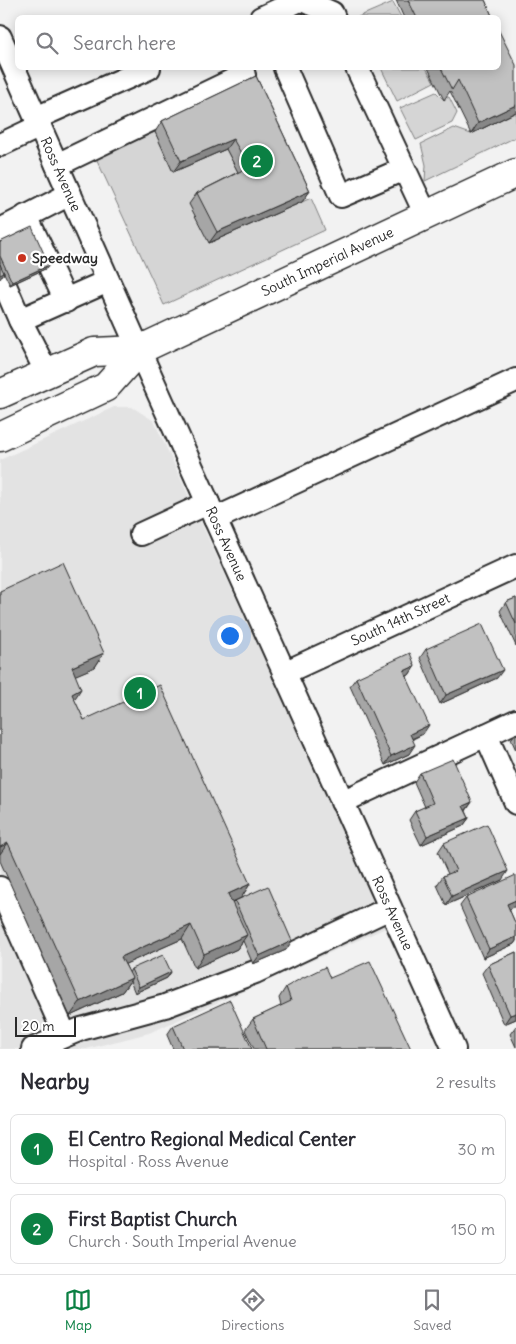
<!DOCTYPE html>
<html lang="en">
<head>
<meta charset="utf-8">
<style>
  :root { --surface:#fff; --page:#f7f7f7; --text:#2b2b33; --muted:#7c7c81; --line:#e1e1e2; --accent:#0b8043 }
  body { margin:0; font-family:Delius,sans-serif; background:var(--page); color:var(--text) }
  .scale { position:absolute; left:15px; bottom:12px; width:61px; box-sizing:border-box; padding-left:5px; border:2px solid #2b2b2b; border-top:0; font-size:14px; line-height:18px; white-space:nowrap; color:#2b2b2b; -webkit-text-stroke:4px #fff; paint-order:stroke }
  .you { position:absolute; left:229px; top:635px; width:18px; height:18px; margin:-12px; border:4px solid #fff; border-radius:50%; background:#1a73e8; box-shadow:0 0 0 8px #1a73e833 }
  .badge { display:grid; place-items:center; width:32px; height:32px; border-radius:50%; background:var(--accent); color:#fff; font-size:16px; font-weight:700 }
  .pin { position:absolute; translate:-50% -50%; border:2px solid #fff; box-shadow:0 1px 5px #0006 }
  .list { margin:0; padding:0; list-style:none }
  h2 { display:flex; justify-content:space-between; align-items:center; height:65px; margin:0; padding:0 20px; font-size:21px }
  h2 small { font-size:16px; font-weight:400; color:var(--muted) }
  .list li { display:grid; grid-template-columns:32px 1fr auto; gap:15px; align-items:center; box-sizing:border-box; height:70px; margin:0 10px 10px; padding:0 10px; border:1px solid var(--line); border-radius:8px }
  .list b { display:block; font-size:19px; white-space:nowrap }
  .list p { margin:0; font-size:16px; white-space:nowrap; color:var(--muted) }
  .list em { font-size:16px; font-style:normal; color:var(--muted) }
  .icon { flex:none; width:28px; height:28px; fill:none; stroke:currentColor; stroke-width:2; stroke-linecap:round; stroke-linejoin:round }
  .map { position:relative; flex:none; width:516px; height:1049px; overflow:hidden }
  .search { position:absolute; background:var(--surface); box-shadow:0 2px 12px #0003; left:15px; right:15px; top:15px; height:55px; display:flex; align-items:center; gap:12px; box-sizing:border-box; padding:0 18px; border-radius:8px; color:var(--muted); font-size:19px }
  .sheet { height:225px; background:var(--surface) }
  nav { display:flex; justify-content:space-around; align-items:center; box-sizing:border-box; height:70px; border-top:1px solid var(--line); background:var(--surface); font-size:14px; color:var(--muted) }
  nav a { display:grid; justify-items:center; gap:2px }
  nav .on { color:var(--accent) }
  .map>svg:first-child { display:block }
  .built { fill:#e3e3e3 }
  .green { fill:#d5d5d5; stroke:#808080 }
  .lines { fill:none; stroke-linecap:round; stroke-linejoin:round }
  .minor-casing { stroke:#2b2b2b; stroke-width:26 }
  .highway-casing { stroke:#2b2b2b; stroke-width:31 }
  .minor { stroke:#fff; stroke-width:22 }
  .highway { stroke:#fff; stroke-width:28 }
  .wall { fill:#a6a6a6; stroke:#2b2b2b }
  .shaded-wall { fill:#878787; stroke:#2b2b2b }
  .building { fill:#c1c1c1; stroke:#2b2b2b }
  .poi-dot { fill:#c8321e; stroke:#fff; stroke-width:2 }
  .labels { text-anchor:middle; dominant-baseline:central; stroke-width:4.5; stroke-linejoin:round; paint-order:stroke }
  .street-label { font-size:14px; fill:#2b2b2b; stroke:#fff }
  .poi-label { font-size:14px; font-weight:bold; fill:#2b2b2b; stroke:#fff; text-anchor:start }
</style>
</head>
<body>
<div class="map">
<svg width="516" height="1049" viewBox="0 0 516 1049">
  <rect width="100%" height="100%" fill="#f2f2f2"/>
  <filter id="ink" filterUnits="userSpaceOnUse"><feTurbulence type="fractalNoise" baseFrequency=".02" numOctaves="2"/><feDisplacementMap in="SourceGraphic" scale="10" xChannelSelector="R" yChannelSelector="G"/><feConvolveMatrix kernelMatrix="1 2 1 2 8 2 1 2 1" color-interpolation-filters="sRGB"/></filter>
  <g filter="url(#ink)">
    <polygon class="built" points="114,407 132,407 154,421 388,927 149,1033 86,1049 0,1049 0,460"/>
    <g class="green">
      <polygon points="393,2 401,17 358,17"/>
      <polygon points="381,68 426,68 434,82 397,101"/>
      <polygon points="436,92 444,100 449,97 457,113 452,123 416,140 400,108"/>
      <polygon points="516,112 516,137 425,181 426,165 421,144 454,128 471,134"/>
      <polygon points="155,132 173,172 226,149 241,178 302,202 311,198 325,230 164,305 96,158"/>
    </g>
    <g class="lines">
      <defs>
        <g id="minor">
          <polyline points="302,0 332,13 334,18"/>
          <polyline points="261,18 300,0"/>
          <path id="s1" d="M 0,37 L 139,350 L 454,1049"/>
          <polyline points="285,68 341,196 404,169"/>
          <polyline points="357,68 426,215"/>
          <polyline points="36,118 149,68"/>
          <polyline points="0,145 40,126"/>
          <polyline points="57,165 244,75 241,68"/>
          <polyline points="26,216 66,301"/>
          <polyline points="0,230 70,194"/>
          <polyline points="0,274 20,320"/>
          <polyline points="47,373 20,320 108,281"/>
          <polyline points="215,519 516,380"/>
          <polyline points="141,534 208,503"/>
          <path id="s2" d="M 284,673 L 516,566"/>
          <polyline points="486,735 516,803"/>
          <polyline points="342,802 516,721"/>
          <polyline points="0,888 65,1035"/>
          <polyline points="33,1049 81,1029 165,1006 255,972 390,908"/>
        </g>
        <g id="highway">
          <path id="s3" d="M 0,394 L 94,352 L 139,350 L 516,173"/>
          <polyline points="0,437 106,387 139,350"/>
        </g>
      </defs>
      <use href="#minor" class="minor-casing"/>
      <use href="#highway" class="highway-casing"/>
      <use href="#minor" class="minor"/>
      <use href="#highway" class="highway"/>
    </g>
    <g class="wall">
      <polygon points="396,0 485,0 493,18 404,18"/>
      <polygon points="428,68 498,68 516,112 471,134 450,91 444,100"/>
      <polygon points="256,76 310,191 302,202 209,243 189,204 197,193 238,172 226,149 173,172 155,132 162,121"/>
      <polygon points="0,242 47,268 10,285 3,271 4,273 0,279"/>
      <polygon points="0,591 104,653 95,667 75,675 74,699 84,720 250,884 241,898 232,902 233,903 235,901 286,950 253,964 243,941 237,949 195,968 182,939 125,964 129,973 131,969 171,972 167,978 135,993 130,981 122,992 70,1016 0,861"/>
      <polygon points="516,598 516,646 500,611 506,602"/>
      <polygon points="426,649 497,678 440,704 420,658"/>
      <polygon points="415,666 409,675 407,676 423,734 413,739 409,754 385,765 350,686 356,678"/>
      <polygon points="516,733 516,750 511,739"/>
      <polygon points="420,773 472,802 466,811 469,818 463,826 421,845 409,820 415,811 425,807 414,782"/>
      <polygon points="444,843 502,880 446,905 437,885 443,876 448,874 438,852"/>
      <polygon points="466,898 509,909 516,925 516,941 514,944 483,958 460,906"/>
      <polygon points="516,952 516,1019 504,1024 482,973 488,965"/>
      <polygon points="330,978 411,1049 254,1049 245,1030 253,1019 281,1006 279,998 286,987"/>
      <polygon points="173,1026 252,1049 173,1049 167,1035"/>
      <polygon points="516,1026 516,1047 510,1034"/>
    </g>
    <g class="shaded-wall">
      <polygon points="516,105 516,112 471,134 478,123"/>
      <polygon points="233,139 226,149 173,172 181,161"/>
      <polygon points="310,191 302,202 209,243 217,232"/>
      <polygon points="49,265 47,268 10,285 12,282"/>
      <polygon points="104,653 95,667 62,681 72,667"/>
      <polygon points="415,666 409,675 398,680 404,671"/>
      <polygon points="503,670 497,678 440,704 446,695"/>
      <polygon points="81,689 72,703 72,694"/>
      <polygon points="429,725 423,734 404,742 410,734"/>
      <polygon points="415,745 409,754 385,765 391,756"/>
      <polygon points="472,802 466,810 457,814 463,806"/>
      <polygon points="469,818 463,826 421,845 427,836"/>
      <polygon points="8,843 0,854 0,847"/>
      <polygon points="508,871 502,880 446,905 452,896"/>
      <polygon points="250,884 241,898 219,908 228,894"/>
      <polygon points="516,900 516,906 501,913 507,904"/>
      <polygon points="191,925 182,939 112,970 121,957"/>
      <polygon points="247,935 237,949 195,968 204,954"/>
      <polygon points="516,937 516,941 514,944 483,958 489,949"/>
      <polygon points="292,941 286,950 253,964 259,956"/>
      <polygon points="171,972 167,978 135,993 139,987"/>
      <polygon points="132,978 122,992 70,1016 80,1002"/>
      <polygon points="516,1013 516,1019 504,1024 510,1015"/>
    </g>
    <g class="building">
      <polygon points="408,0 485,0 493,18 417,18"/>
      <polygon points="498,29 516,65 516,105 478,123 458,80 452,90 441,68 498,68"/>
      <polygon points="256,76 310,191 217,232 197,193 249,167 233,139 181,161 162,121"/>
      <polygon points="32,227 49,265 12,282 0,256 0,242"/>
      <polygon points="0,264 4,273 0,275"/>
      <polygon points="63,562 104,653 72,667 81,689 72,694 84,720 160,685 250,884 228,894 247,935 204,954 191,925 121,957 132,978 80,1002 8,843 0,847 0,591"/>
      <polygon points="516,598 516,624 506,602"/>
      <polygon points="482,624 503,670 446,695 426,649"/>
      <polygon points="410,653 415,666 404,671 429,725 410,734 415,745 391,756 356,678"/>
      <polygon points="453,759 472,802 463,806 469,818 427,836 415,811 433,803 420,773"/>
      <polygon points="487,824 508,871 452,896 443,876 456,871 444,843"/>
      <polygon points="516,875 516,900 507,904 516,925 516,937 489,949 466,898"/>
      <polygon points="268,886 292,941 259,956 235,901"/>
      <polygon points="516,952 516,1013 510,1015 488,965"/>
      <polygon points="163,955 171,972 139,987 131,969"/>
      <polygon points="370,961 411,1049 266,1049 253,1019 291,1001 286,987 300,979 325,967 330,978"/>
      <polygon points="230,1000 252,1049 183,1049 173,1026"/>
    </g>
  </g>
  <circle class="poi-dot" cx="22" cy="258" r="5"/>
  <g class="labels">
    <g class="street-label">
      <text stroke="none"><textPath href="#s1" startOffset="150">Ross Avenue</textPath></text>
      <text stroke="none"><textPath href="#s3" startOffset="356">South Imperial Avenue</textPath></text>
      <text stroke="none"><textPath href="#s1" startOffset="555">Ross Avenue</textPath></text>
      <text stroke="none"><textPath href="#s2" startOffset="128">South 14th Street</textPath></text>
      <text stroke="none"><textPath href="#s1" startOffset="960">Ross Avenue</textPath></text>
    </g>
    <g class="poi-label">
      <text x="32" y="258">Speedway</text>
    </g>
  </g>
</svg>
<div class="scale">20 m</div>
<div class="you"></div>
<div class="pin badge" style="left:140px;top:693px">1</div>
<div class="pin badge" style="left:257px;top:161px">2</div>
<div class="search"><svg class="icon" aria-label="search" viewBox="0 0 24 24"><circle cx="10" cy="10" r="6"/><path d="M15 15l6 6"/></svg>Search here</div>
</div>
<section class="sheet">
<h2>Nearby<small>2 results</small></h2>
<ul class="list">
<li><span class="badge">1</span><div><b>El Centro Regional Medical Center</b><p>Hospital · Ross Avenue</p></div><em>30 m</em></li>
<li><span class="badge">2</span><div><b>First Baptist Church</b><p>Church · South Imperial Avenue</p></div><em>150 m</em></li>
</ul>
</section>
<nav>
<a class="on"><svg class="icon" aria-label="map" viewBox="0 0 24 24"><path d="M3 6l6-2 6 2 6-2v14l-6 2-6-2-6 2zM9 4v14M15 6v14"/></svg>Map</a>
<a><svg class="icon" aria-label="directions" viewBox="0 0 24 24"><path d="M12 3l9 9-9 9-9-9zM9 14v-3h6M13 9l2 2-2 2"/></svg>Directions</a>
<a><svg class="icon" aria-label="saved" viewBox="0 0 24 24"><path d="M7 4h10v16l-5-4-5 4z"/></svg>Saved</a>
</nav>
</body>
</html>
